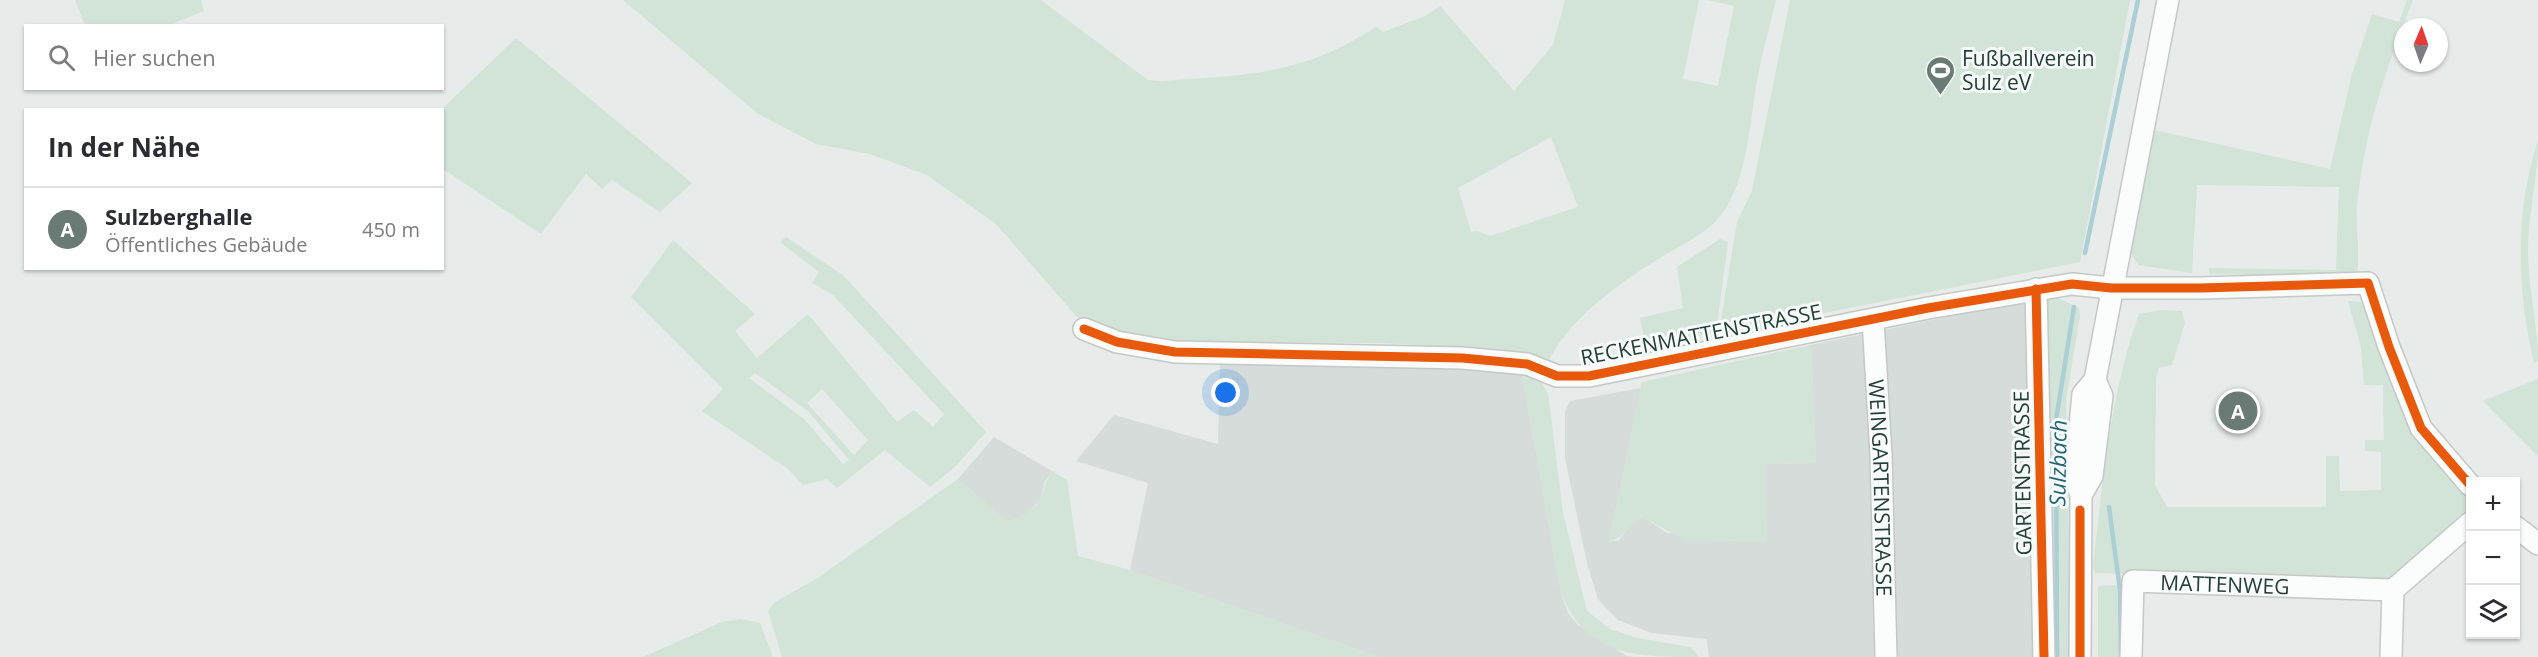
<!DOCTYPE html>
<html lang="de">
<head>
<meta charset="utf-8">
<style>
  :root { --surface:#fff; --page:#f2f2f3; --text:#2b2b33; --muted:#7c7c81; --line:#e1e1e2; --accent:#6a7b76 }
  body { margin:0; font-family:"Open Sans",sans-serif; background:var(--page); color:var(--text) }
  .controls { position:absolute; right:18px; bottom:18px; display:grid; overflow:hidden; border-radius:0px; box-shadow:0 2px 4px #0004 }
  .controls button { width:54px; height:54px; display:grid; place-items:center; padding:0; border:0; border-bottom:2px solid var(--line); background:var(--surface); color:var(--text); font:30px sans-serif }
  .compass { position:absolute; left:2394px; top:18px; width:54px; height:54px; border-radius:50%; background:var(--surface); box-shadow:0 2px 4px #0004; rotate:2deg }
  .you { position:absolute; left:1226px; top:393px; width:21px; height:21px; margin:-15px; border:4px solid #fff; border-radius:50%; background:#1a73e8; box-shadow:0 0 0 9px #1a73e833 }
  .badge { display:grid; place-items:center; width:39px; height:39px; border-radius:50%; background:var(--accent); color:#fff; font-size:20px; font-weight:700 }
  .pin { position:absolute; translate:-50% -50%; border:3px solid #fff; box-shadow:0 2px 6px #0006 }
  .list { margin:0; padding:0; list-style:none }
  h2 { display:flex; justify-content:space-between; align-items:center; height:78px; margin:0; padding:0 24px; font-size:26px }
  h2 small { font-size:20px; font-weight:400; color:var(--muted) }
  .list li { display:grid; grid-template-columns:39px 1fr auto; gap:18px; align-items:center; box-sizing:border-box; height:84px; padding:0 24px; border-top:2px solid var(--line) }
  .list b { display:block; font-size:22px; white-space:nowrap }
  .list p { margin:0; font-size:20px; white-space:nowrap; color:var(--muted) }
  .list em { font-size:20px; font-style:normal; color:var(--muted) }
  .icon { flex:none; width:33px; height:33px; fill:none; stroke:currentColor; stroke-width:2; stroke-linecap:round; stroke-linejoin:round }
  .map { position:relative; flex:none; width:2538px; height:657px; overflow:hidden }
  .search { position:absolute; background:var(--surface); box-shadow:0 2px 4px #0004; left:24px; top:24px; width:420px; height:66px; display:flex; align-items:center; gap:15px; box-sizing:border-box; padding:0 21px; border-radius:0px; color:var(--muted); font-size:22px }
  .panel { position:absolute; background:var(--surface); box-shadow:0 2px 4px #0004; left:24px; top:108px; width:420px; height:162px; border-radius:0px }
  .map>svg:first-child { display:block }
  .built { fill:#d5dcd9 }
  .green { fill:#d2e3d7; fill-rule:evenodd }
  .lines { fill:none; stroke-linecap:round; stroke-linejoin:round }
  .stream { stroke:#acced5; stroke-width:4.5 }
  .minor-casing { stroke:#c4c8c6; stroke-width:24 }
  .minor { stroke:#fbfcfc; stroke-width:21 }
  .cycleway-casing { stroke:#f6faf8; stroke-width:13 }
  .cycleway { stroke:#e8590c; stroke-width:9 }
  .labels { text-anchor:middle; dominant-baseline:central; stroke-width:6; stroke-linejoin:round; paint-order:stroke }
  .poi-label { font-size:21px; fill:#263e38; stroke:#f6faf8; text-anchor:start }
  .street-label { font-size:21px; fill:#263e38; stroke:#f6faf8 }
  .water-label { font-size:22px; font-style:italic; fill:#246575; stroke:#f6faf8 }
</style>
</head>
<body>
<div class="map">
<svg width="2538" height="657" viewBox="0 0 2538 657">
  <rect width="100%" height="100%" fill="#e7ebe9"/>
  <g class="built">
    <polygon points="2028,300 2036,657 1709,657 1707,639 1652,633 1618,620 1598,599 1587,563 1565,458 1565,412 1570,401 1641,388 1609,542 1619,540 1634,520 1645,518 1667,533 1766,542 1765,464 1816,463 1811,345"/>
    <polygon points="1220,358 1472,365 1522,373 1561,593 1568,613 1578,625 1627,656 1635,657 1379,657 1130,570 1148,483 1076,461 1114,415 1218,444"/>
    <polygon points="994,437 1052,471 1045,481 1041,499 1025,515 1007,522 958,479"/>
  </g>
  <g class="green">
    <polygon points="75,0 201,0 204,11 169,25 85,25"/>
    <path d="M 623,0 L 1041,0 L 1148,80 L 1161,81 C 1247,75 1300,76 1376,27 L 1383,32 L 1425,16 L 1440,6 L 1514,91 L 1553,45 L 1565,0 L 1699,0 L 1683,79 L 1718,86 L 1734,6 L 1708,0 L 1776,0 C 1770,25 1763,50 1758,75 C 1750,118 1748,180 1721,215 C 1707,233 1685,243 1666,254 C 1623,281 1573,314 1549,360 L 1437,346 L 1381,343 L 1172,342 C 1139,338 1107,332 1077,317 L 996,224 L 927,175 L 870,154 L 816,144 L 757,113 ZM 1551,137 L 1578,207 L 1490,236 L 1477,231 L 1471,232 L 1458,188 Z"/>
    <polygon points="1790,0 2130,0 2080,262 1824,313 1718,339 1737,222 1752,191"/>
    <path d="M 2407,0 L 2413,0 C 2385,71 2365,129 2357,205 C 2355,221 2362,268 2355,277 L 2209,274 L 2209,268 L 2336,270 L 2339,187 L 2197,185 L 2192,273 L 2138,265 L 2131,253 L 2154,130 L 2330,169 L 2352,74 L 2372,14 L 2399,22 Z"/>
    <polygon points="516,38 692,183 660,212 612,180 602,189 586,174 541,234 443,169 442,109"/>
    <path d="M 2538,141 C 2538,180 2527,217 2528,256 C 2529,291 2538,326 2538,361 L 2534,363 C 2517,289 2514,214 2538,141 Z"/>
    <path d="M 786,237 L 844,276 L 986,432 L 955,467 L 930,487 L 885,450 L 837,488 L 827,479 L 803,485 L 788,469 L 702,411 L 723,389 L 631,297 L 673,240 L 755,314 L 735,331 L 757,358 L 808,314 L 897,422 L 914,410 L 933,427 L 944,414 L 833,295 L 812,283 L 819,272 L 780,242 ZM 755,373 L 808,411 L 849,460 L 843,464 L 804,419 L 749,378 ZM 822,389 L 868,440 L 854,455 L 807,403 Z"/>
    <polygon points="1720,239 1728,242 1716,332 1646,346 1640,318 1683,308 1677,267"/>
    <polygon points="2056,297 2079,308 2080,315 2066,400 2070,657 2053,657 2044,304 2048,299"/>
    <path d="M 2348,301 L 2361,302 L 2393,376 L 2470,495 L 2470,512 L 2392,582 L 2095,573 L 2093,566 C 2103,481 2110,395 2139,314 L 2161,310 L 2182,311 L 2185,323 L 2172,365 L 2159,368 L 2156,378 L 2155,485 L 2167,507 L 2326,507 L 2326,456 L 2339,456 L 2340,491 L 2381,490 L 2381,452 L 2365,451 L 2365,440 L 2384,440 L 2383,385 L 2364,385 L 2361,347 Z"/>
    <path d="M 1811,345 L 1816,463 L 1765,464 L 1767,542 L 1684,540 L 1645,518 C 1628,522 1625,538 1609,542 L 1642,382 Z"/>
    <path d="M 1522,373 L 1537,377 L 1548,393 L 1563,513 L 1587,611 L 1610,629 L 1637,638 L 1691,647 L 1699,657 C 1637,657 1587,657 1561,593 Z"/>
    <polygon points="2538,379 2538,456 2483,401"/>
    <path d="M 1052,471 L 1067,480 L 1078,556 L 1130,570 L 1379,657 L 782,657 L 768,611 L 775,602 L 816,579 L 958,479 L 1007,522 C 1019,517 1035,511 1041,497 C 1045,488 1046,480 1052,471 Z"/>
    <polygon points="2127,585 2127,657 2098,657 2098,586"/>
    <polygon points="740,619 760,623 773,657 643,657 722,622"/>
  </g>
  <g class="lines">
    <g class="stream">
      <polyline points="2085,253 2138,0"/>
      <polyline points="2109,507 2120,590 2121,654"/>
      <polyline points="2057,657 2056,420 2074,307"/>
    </g>
    <defs>
      <g id="minor">
        <polyline points="2036,289 2044,657"/>
        <path id="s1" d="M 1873,320 L 1881,455 L 1886,657"/>
        <polyline points="1084,329 1117,342 1175,352 1462,358 1527,364 1557,376 1589,376 1928,308 2072,284 2111,288 2201,288 2368,283 2389,347 2421,428 2470,485"/>
        <polyline points="2081,495 2092,476 2102,396 2095,380"/>
        <polyline points="2516,527 2538,544"/>
        <polyline points="2080,657 2081,495 2075,477 2083,394 2095,380 2168,0"/>
        <path id="s2" d="M 2131,657 L 2133,581 L 2393,590"/>
        <polyline points="2391,657 2393,590 2470,523"/>
      </g>
    </defs>
    <use href="#minor" class="minor-casing"/>
    <use href="#minor" class="minor"/>
    <defs>
      <g id="cycleway">
        <polyline points="2036,289 2044,657"/>
        <polyline points="1084,329 1117,342 1175,352 1462,358 1527,364 1557,376 1589,376 1928,308 2072,284 2111,288 2201,288 2368,283 2389,347 2421,428 2470,485"/>
        <polyline points="2080,510 2080,657"/>
      </g>
    </defs>
    <use href="#cycleway" class="cycleway-casing"/>
    <use href="#cycleway" class="cycleway"/>
  </g>
  <defs>
    <symbol id="stadium-pin" viewBox="-11 -11 22 30"><path d="M0 17L-7.5 6A9.5 9.5 0 1 1 7.5 6Z" fill="#6a7b76" stroke="#f6faf8"/><path d="M0-5a6.5 5 0 1 0 0 10a6.5 5 0 1 0 0-10ZM-3.5-1.8h7v3.6h-7Z" fill="#fff"/></symbol>
  </defs>
  <g fill-rule="evenodd">
    <use href="#stadium-pin" x="1924" y="54" width="33" height="45"/>
  </g>
  <g class="labels">
    <g class="poi-label">
      <text x="1962" y="58">Fußballverein<tspan x="1962" dy="24">Sulz eV</tspan></text>
    </g>
    <g class="street-label">
      <text transform="translate(1701 334) rotate(-11)">RECKENMATTENSTRASSE</text>
      <text transform="translate(2022 473) rotate(-91)">GARTENSTRASSE</text>
      <text stroke="none"><textPath href="#s1" startOffset="168">WEINGARTENSTRASSE</textPath></text>
      <text stroke="none"><textPath href="#s2" startOffset="168">MATTENWEG</textPath></text>
    </g>
    <g class="water-label">
      <text transform="translate(2057 463) rotate(-89)">Sulzbach</text>
    </g>
  </g>
</svg>
<div class="controls">
<button>+</button>
<button>−</button>
<button><svg class="icon" aria-label="layers" viewBox="0 0 24 24"><path d="M12 4l9 5-9 5-9-5zM3 14l9 5 9-5"/></svg></button>
</div>
<svg class="compass" viewBox="-18 -18 36 36"><path d="M0-13l5 13h-10z" fill="#e53935"/><path d="M0 13l5-13h-10z" fill="#7c7c81"/></svg>
<div class="you"></div>
<div class="pin badge" style="left:2238px;top:411px">A</div>
<div class="search"><svg class="icon" aria-label="search" viewBox="0 0 24 24"><circle cx="10" cy="10" r="6"/><path d="M15 15l6 6"/></svg>Hier suchen</div>
<section class="panel">
<h2>In der Nähe<small></small></h2>
<ul class="list">
<li><span class="badge">A</span><div><b>Sulzberghalle</b><p>Öffentliches Gebäude</p></div><em>450 m</em></li>
</ul>
</section>
</div>
</body>
</html>
